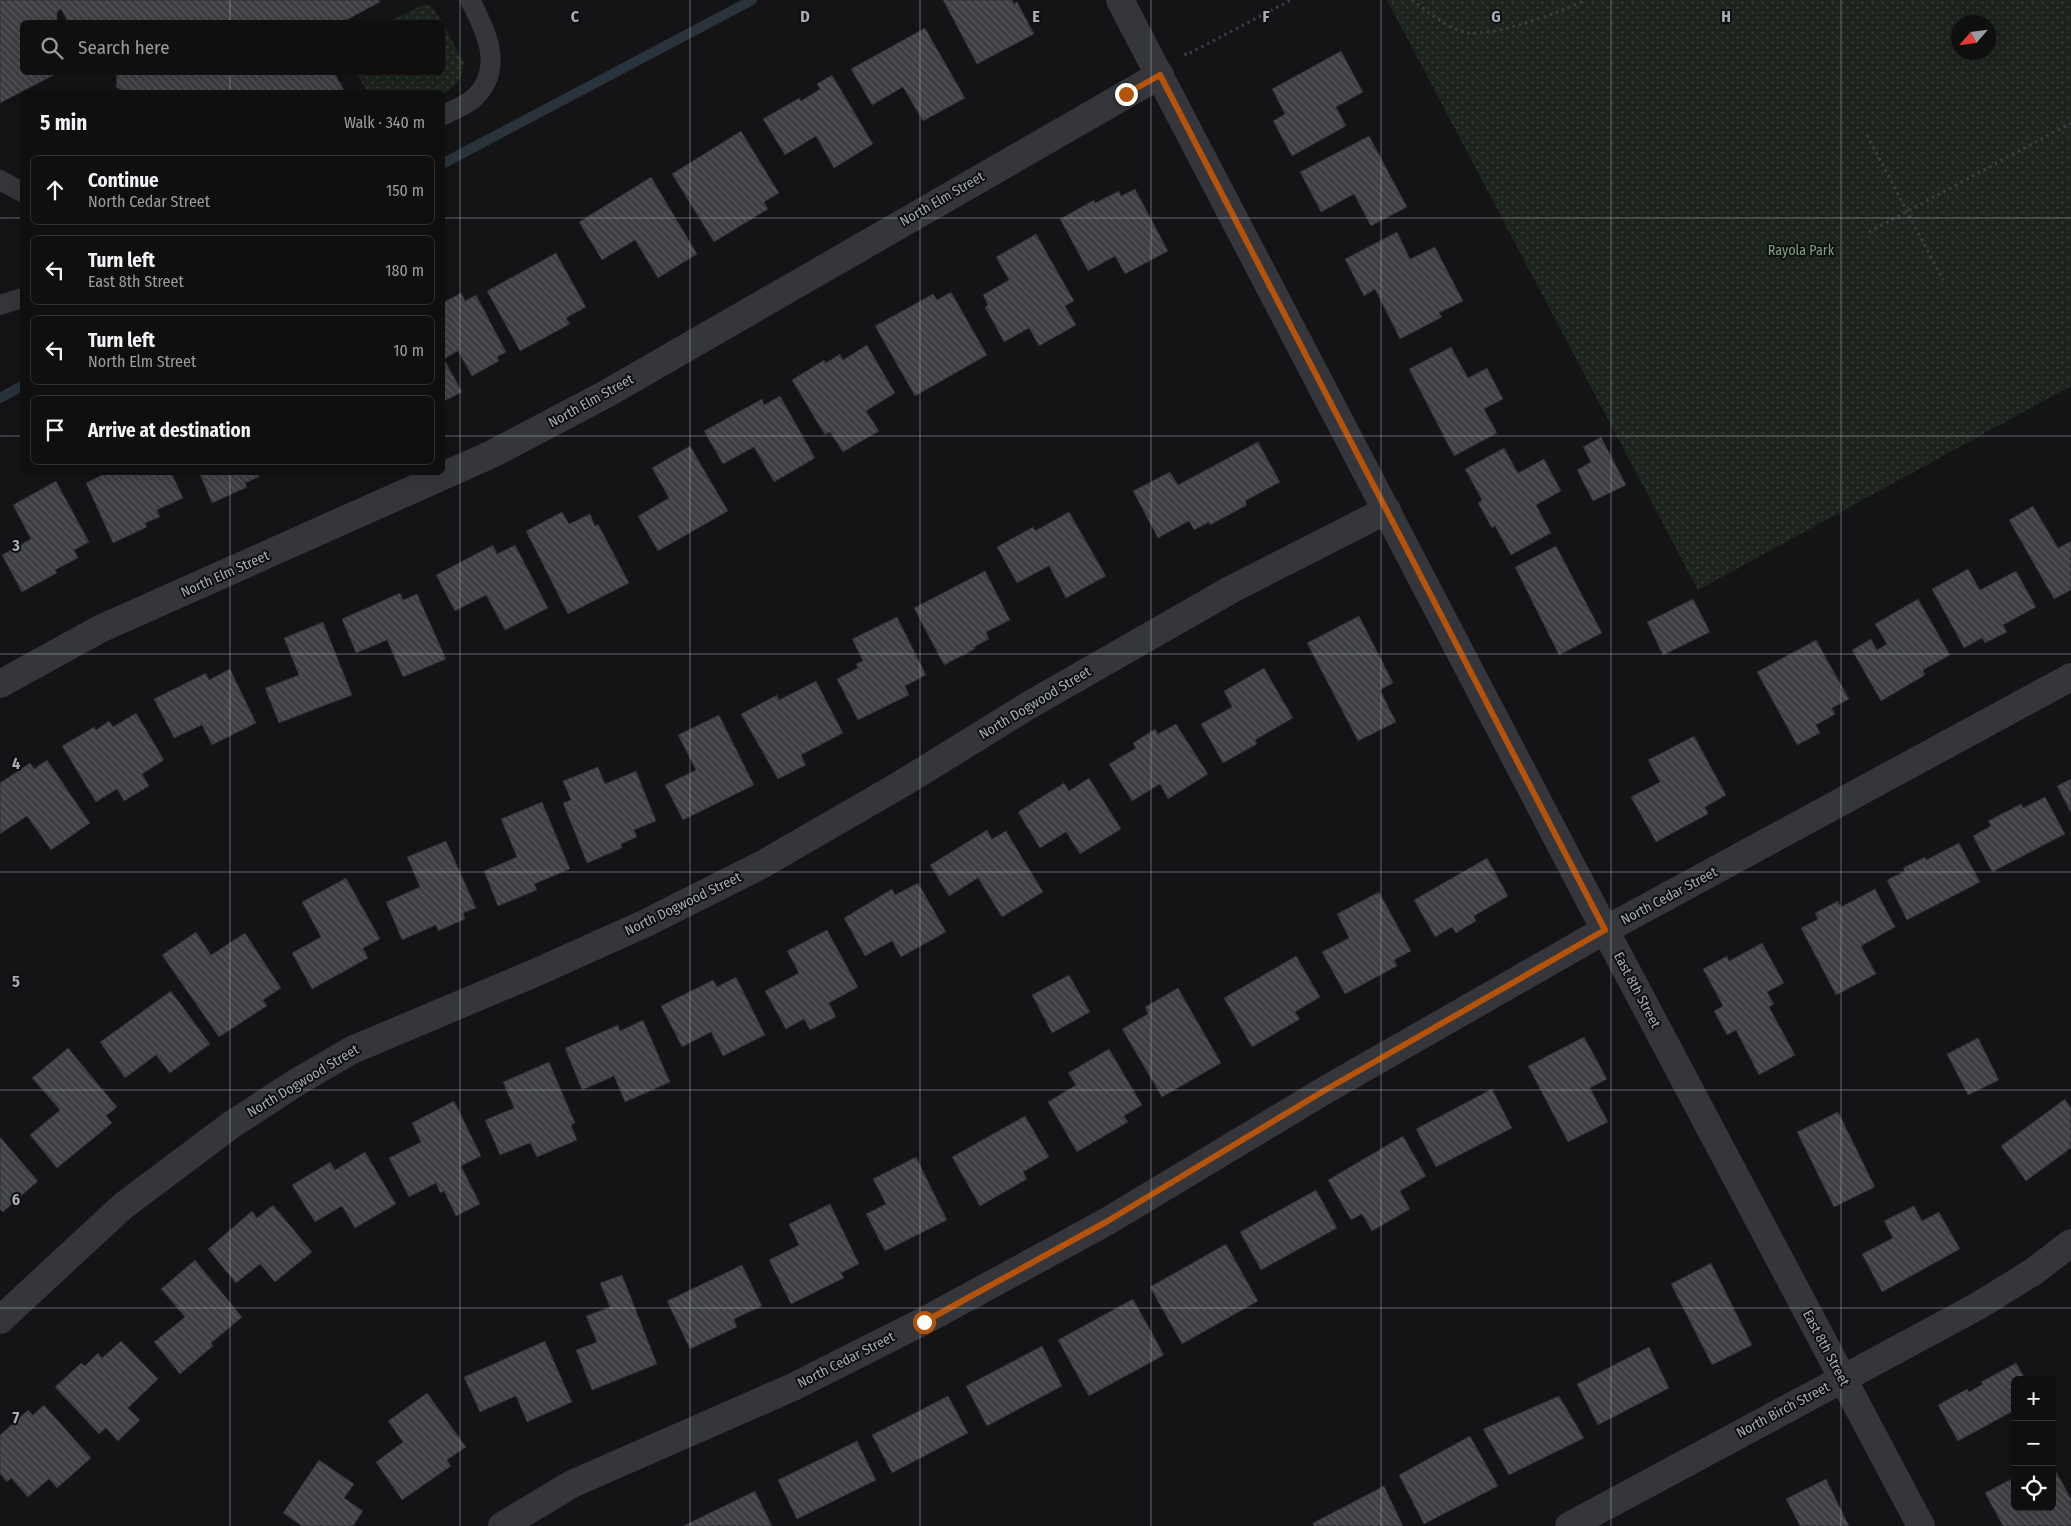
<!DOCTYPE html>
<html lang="en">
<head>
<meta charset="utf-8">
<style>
  :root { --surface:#0f0f10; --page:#181819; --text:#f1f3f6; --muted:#9b9c9f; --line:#2f2f30 }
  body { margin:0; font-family:"Fira Sans Condensed",sans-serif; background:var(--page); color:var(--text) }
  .controls { position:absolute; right:15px; bottom:15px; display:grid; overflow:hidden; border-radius:8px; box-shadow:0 5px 20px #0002 }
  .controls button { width:45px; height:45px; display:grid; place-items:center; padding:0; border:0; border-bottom:1px solid var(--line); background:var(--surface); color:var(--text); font:25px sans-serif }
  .compass { position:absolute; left:1951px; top:15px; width:45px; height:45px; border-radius:50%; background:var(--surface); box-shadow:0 5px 20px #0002; rotate:242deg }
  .stop { position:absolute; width:15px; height:15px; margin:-11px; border:4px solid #b45309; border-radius:50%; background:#fff }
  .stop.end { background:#b45309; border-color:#fff; box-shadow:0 1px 5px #0008 }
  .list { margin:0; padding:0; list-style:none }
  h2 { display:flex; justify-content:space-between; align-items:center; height:65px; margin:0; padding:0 20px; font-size:21px }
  h2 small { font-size:16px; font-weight:400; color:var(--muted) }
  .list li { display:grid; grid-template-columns:32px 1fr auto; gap:15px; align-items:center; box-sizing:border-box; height:70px; margin:0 10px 10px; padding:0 10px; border:1px solid var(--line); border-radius:8px }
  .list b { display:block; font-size:19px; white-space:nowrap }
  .list p { margin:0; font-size:16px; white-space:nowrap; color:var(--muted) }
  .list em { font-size:16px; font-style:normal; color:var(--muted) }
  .icon { flex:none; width:28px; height:28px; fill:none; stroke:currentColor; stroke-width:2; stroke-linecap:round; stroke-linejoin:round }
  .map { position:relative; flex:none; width:2071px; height:1526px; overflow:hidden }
  .search { position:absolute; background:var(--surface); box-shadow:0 5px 20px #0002; left:20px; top:20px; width:425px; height:55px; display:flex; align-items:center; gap:12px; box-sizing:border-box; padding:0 18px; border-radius:8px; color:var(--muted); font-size:19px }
  .panel { position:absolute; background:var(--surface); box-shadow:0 5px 20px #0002; left:20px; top:90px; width:425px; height:385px; border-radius:8px }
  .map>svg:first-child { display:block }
  .park { fill:url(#park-dots); fill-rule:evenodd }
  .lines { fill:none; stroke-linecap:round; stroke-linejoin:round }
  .stream { stroke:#29333b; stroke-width:10 }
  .building { fill:url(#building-back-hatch); stroke:#2e2e32 }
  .path { stroke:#3b3d42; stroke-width:3; stroke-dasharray:2.5 4; stroke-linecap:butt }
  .service { stroke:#35363b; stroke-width:20 }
  .minor { stroke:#35363b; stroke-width:28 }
  .route { stroke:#b45309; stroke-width:6 }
  .grid { fill:none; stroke:#a5abb7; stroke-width:1; stroke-opacity:0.55 }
  .labels { text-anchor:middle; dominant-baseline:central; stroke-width:4; stroke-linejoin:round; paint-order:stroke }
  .street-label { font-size:14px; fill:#a5abb7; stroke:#0f0f11 }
  .park-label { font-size:14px; fill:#7aa47c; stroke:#0f0f11 }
  .grid-label { font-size:16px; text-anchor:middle; font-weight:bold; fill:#a5abb7; stroke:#0f0f11; stroke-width:4; stroke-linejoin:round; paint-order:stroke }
</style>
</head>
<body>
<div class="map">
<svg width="2071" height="1526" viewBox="0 0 2071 1526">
  <defs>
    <pattern id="park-dots" width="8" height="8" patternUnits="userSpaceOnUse" patternTransform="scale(1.25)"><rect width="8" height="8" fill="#1c241d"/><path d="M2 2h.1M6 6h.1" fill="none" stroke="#3a413c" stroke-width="1.8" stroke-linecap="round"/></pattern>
    <pattern id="building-back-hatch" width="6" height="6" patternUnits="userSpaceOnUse" patternTransform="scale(1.25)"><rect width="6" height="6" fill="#3e3f43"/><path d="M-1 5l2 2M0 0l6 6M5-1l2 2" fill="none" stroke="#57585c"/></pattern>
  </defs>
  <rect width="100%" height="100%" fill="#141416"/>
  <g class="park">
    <path d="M 1387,0 L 2071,0 L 2071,386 L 1698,590 ZM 1988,22 L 1988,52 L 1958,52 L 1958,22 Z"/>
    <polygon points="425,4 433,7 442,22 388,22"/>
    <path d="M 443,24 L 464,63 C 462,78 456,87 443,94 L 367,92 L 356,73 L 442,72 Z"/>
  </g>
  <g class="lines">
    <g class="stream">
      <polyline points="442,164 752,0"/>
      <polyline points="0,398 22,386"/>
    </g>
  </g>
  <g class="building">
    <polygon points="0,0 379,0 380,2 343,22 68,22 61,9 57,12 57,22 22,22 22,72 54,72 54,75 0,103"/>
    <polygon points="943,0 1012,0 1014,4 1017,2 1034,34 977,64"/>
    <polygon points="925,28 965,98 923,121 903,87 872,105 851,69"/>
    <polygon points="1341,51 1363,92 1336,107 1346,126 1292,156 1273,121 1285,114 1272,89"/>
    <polygon points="117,72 334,72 345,92 124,92 116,87"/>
    <polygon points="832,75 873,144 834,168 816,136 785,155 763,119 799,98 801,101 820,89 817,84"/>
    <polygon points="741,131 779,193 764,202 768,209 714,242 672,174"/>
    <polygon points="1369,136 1407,207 1371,226 1354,194 1321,212 1300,172"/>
    <polygon points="651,177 697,254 658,278 635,240 602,260 579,222"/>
    <polygon points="1135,189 1168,251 1125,274 1115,256 1088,271 1060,219 1094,200 1095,203 1119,191 1121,196"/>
    <polygon points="1397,232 1410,259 1435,247 1463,301 1439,313 1442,317 1400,339 1375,289 1364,296 1345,259"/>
    <polygon points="1036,234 1074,301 1065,306 1076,325 1039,346 1029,328 1004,342 985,307 988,305 983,295 1009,280 996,257"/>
    <polygon points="556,253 586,307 566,318 570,324 520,351 487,291"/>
    <polygon points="951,292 987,355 915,396 875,326 933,294 937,300"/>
    <polygon points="461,293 465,301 476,295 506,352 497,357 499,361 472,376 458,351 444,359 462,392 442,402 442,303"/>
    <polygon points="867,345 895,393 866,411 879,431 843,452 830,432 825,435 792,380 824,360 826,363 840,354 843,360"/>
    <polygon points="1451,347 1468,378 1487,368 1503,399 1484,409 1497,433 1454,456 1409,369"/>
    <polygon points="780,396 815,458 774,482 754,447 723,464 704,431 762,399 764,405"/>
    <polygon points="1601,437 1626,485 1593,501 1577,470 1591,462 1583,447"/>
    <polygon points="1258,442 1280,482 1245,501 1247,505 1210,525 1209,522 1194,530 1189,521 1158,538 1133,491 1170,472 1178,485"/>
    <polygon points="690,446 728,511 658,551 638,516 669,498 652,468"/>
    <polygon points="1504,448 1518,473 1544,459 1561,491 1536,505 1551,533 1511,555 1495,526 1492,528 1478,503 1482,500 1465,469"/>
    <polygon points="108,472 171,472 183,498 157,510 160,517 145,523 147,527 113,543 86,483"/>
    <polygon points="199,472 257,472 259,477 245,483 247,487 212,503"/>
    <polygon points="56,481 89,542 74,550 78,558 55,570 57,573 22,592 2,555 31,539 13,505"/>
    <polygon points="2033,506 2058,548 2071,541 2071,590 2054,599 2009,520"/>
    <polygon points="562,512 569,524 590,514 595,526 598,524 629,583 568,614 526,531"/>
    <polygon points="1069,512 1106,576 1066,598 1049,566 1017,583 997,547 1033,527 1035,531"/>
    <polygon points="493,545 497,554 515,545 548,608 505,630 486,595 455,611 436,575"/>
    <polygon points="1556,546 1602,633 1559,655 1515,567"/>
    <polygon points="1968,569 1980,590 2016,571 2036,607 2003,625 2007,632 1985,643 1982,638 1964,648 1932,589"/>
    <polygon points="985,571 1010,620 986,632 989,639 974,647 975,649 944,665 914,608"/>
    <polygon points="400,593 403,600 417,594 446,659 403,677 387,640 356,653 342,619"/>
    <polygon points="1693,599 1710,632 1663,655 1647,622"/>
    <polygon points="1918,599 1950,655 1923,670 1925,675 1881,701 1852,650 1871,639 1877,650 1887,644 1875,624"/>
    <polygon points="1359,616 1393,683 1380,690 1396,722 1358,741 1307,643"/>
    <polygon points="897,617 926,675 905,686 909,695 858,720 837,679 858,668 856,664 863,661 852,639"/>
    <polygon points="323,622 352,695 279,723 265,688 299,675 284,638"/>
    <polygon points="1816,640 1849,699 1832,708 1835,714 1816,725 1820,733 1797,745 1757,672"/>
    <polygon points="1264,668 1293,718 1255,740 1257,744 1223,763 1201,724 1232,707 1224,691"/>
    <polygon points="230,669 256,723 212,745 202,725 174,738 154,699 206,673 209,680"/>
    <polygon points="816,681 843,733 801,755 806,765 778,779 741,714 777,695 779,700"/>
    <polygon points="136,713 164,760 142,774 149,786 124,801 117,789 96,802 62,746 94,727 96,730 109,721 113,727"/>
    <polygon points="719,715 754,785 683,820 665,785 696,770 678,735"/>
    <polygon points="1176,724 1208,774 1168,799 1160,784 1132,801 1109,764 1136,748 1133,743 1155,729 1158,734"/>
    <polygon points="1694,736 1726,795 1705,807 1708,814 1656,842 1631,797 1660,782 1648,760"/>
    <polygon points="47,760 90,823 51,850 27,816 0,834 0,783 30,763 34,769"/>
    <polygon points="598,767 605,784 636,771 656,821 634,830 637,837 621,844 622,848 587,863 563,803 571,800 563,781"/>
    <polygon points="1089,778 1121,829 1080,854 1066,832 1040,848 1018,812 1064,783 1069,791"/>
    <polygon points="2071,779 2071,813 2057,786"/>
    <polygon points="2045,797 2065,834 1992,872 1973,836 1991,826 1988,821 2021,804 2023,808"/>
    <polygon points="542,802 570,869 534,884 537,890 498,906 484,871 517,857 501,819"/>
    <polygon points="987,830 992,839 1006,831 1043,892 1002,917 978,878 949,896 930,865"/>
    <polygon points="446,841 476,908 463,913 465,919 438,931 436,925 402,940 386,902 420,887 407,857"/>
    <polygon points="1959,843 1980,882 1907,920 1887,880 1905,871 1903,868 1925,857 1926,860"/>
    <polygon points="1487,858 1508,896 1474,916 1476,921 1456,933 1452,927 1435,937 1414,900"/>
    <polygon points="346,878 380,939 363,948 368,958 312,989 292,953 321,937 302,902"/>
    <polygon points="918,883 946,932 901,957 892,941 865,956 844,918 892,889 895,895"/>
    <polygon points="1875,889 1895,927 1861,946 1876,974 1836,995 1801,928 1818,919 1815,913 1838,901 1841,907"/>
    <polygon points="1379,892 1411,951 1394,960 1397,966 1345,994 1322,952 1349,938 1337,914"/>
    <polygon points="827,930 858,987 829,1003 836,1017 810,1030 804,1019 786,1029 765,991 799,973 787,951"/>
    <polygon points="196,932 211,955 245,933 281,988 263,1000 267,1006 219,1037 162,955"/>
    <polygon points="1762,943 1784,983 1767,992 1774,1004 1769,1007 1795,1055 1759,1075 1736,1030 1727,1035 1714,1011 1723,1006 1703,969 1727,956 1729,961"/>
    <polygon points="1296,956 1320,997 1295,1012 1300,1019 1252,1047 1224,998"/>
    <polygon points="1069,975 1090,1012 1052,1033 1032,995"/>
    <polygon points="736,977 765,1035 723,1056 711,1032 682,1047 661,1006 713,980 717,987"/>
    <polygon points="1178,988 1221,1063 1162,1097 1122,1029 1148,1014 1145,1007"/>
    <polygon points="171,991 210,1044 170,1073 156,1055 125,1078 100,1042"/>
    <polygon points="643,1020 670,1082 625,1102 614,1076 582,1090 565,1048 618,1025 620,1031"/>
    <polygon points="1584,1037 1607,1079 1590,1088 1608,1122 1568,1142 1528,1066"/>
    <polygon points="1978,1038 1999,1080 1968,1095 1947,1054"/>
    <polygon points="68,1048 117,1107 106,1116 112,1123 57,1168 30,1135 60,1110 32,1078"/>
    <polygon points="1109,1049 1142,1105 1124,1116 1128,1122 1077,1152 1048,1102 1076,1085 1068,1073"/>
    <polygon points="549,1062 575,1123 571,1125 577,1140 537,1157 530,1143 500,1155 485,1120 514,1108 503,1082"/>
    <polygon points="1492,1089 1512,1128 1436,1167 1416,1129"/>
    <polygon points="2065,1099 2071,1108 2071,1148 2026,1181 2001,1146"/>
    <polygon points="454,1101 481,1156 461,1166 480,1204 456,1216 444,1191 440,1193 436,1183 409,1197 389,1158 421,1142 412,1123"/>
    <polygon points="1838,1112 1875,1187 1834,1207 1797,1132"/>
    <polygon points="1025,1116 1049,1157 1023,1172 1027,1179 980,1206 952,1157"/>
    <polygon points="1403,1136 1426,1176 1400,1191 1410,1209 1372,1231 1362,1214 1351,1220 1328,1180"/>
    <polygon points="0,1137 38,1181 3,1212 0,1209"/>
    <polygon points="365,1152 396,1204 355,1228 342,1206 315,1222 292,1185 330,1162 335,1170"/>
    <polygon points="916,1157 947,1220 885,1251 866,1214 886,1204 873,1179"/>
    <polygon points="1316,1190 1337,1228 1261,1270 1240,1232"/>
    <polygon points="830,1204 859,1264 841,1273 844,1278 791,1304 769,1260 799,1245 789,1224"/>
    <polygon points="273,1205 312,1252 275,1282 260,1264 236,1283 208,1249 252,1211 257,1218"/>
    <polygon points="1914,1206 1922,1221 1939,1212 1960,1249 1882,1292 1862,1254 1893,1238 1884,1221"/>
    <polygon points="1226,1244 1258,1301 1182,1344 1150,1287"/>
    <polygon points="195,1260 242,1317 211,1343 213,1346 180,1374 154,1342 185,1317 161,1289"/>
    <polygon points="1711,1263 1752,1345 1712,1365 1671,1284"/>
    <polygon points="742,1265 762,1306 734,1319 737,1327 690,1349 667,1301"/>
    <polygon points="622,1275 657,1364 592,1390 576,1350 597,1342 586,1316 610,1307 600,1283"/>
    <polygon points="1133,1299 1164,1355 1089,1396 1058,1340"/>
    <polygon points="121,1341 158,1379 128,1408 140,1420 118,1441 106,1428 99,1434 55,1387 81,1363 85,1366 98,1353 102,1358"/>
    <polygon points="545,1341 572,1402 527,1422 516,1396 480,1412 464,1377"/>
    <polygon points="1042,1346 1062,1386 987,1426 966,1386"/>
    <polygon points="1649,1347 1669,1388 1598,1425 1577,1384"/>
    <polygon points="2016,1363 2026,1380 2015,1380 2015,1410 1958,1441 1938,1405 1967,1389 1969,1392 1983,1384 1981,1382"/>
    <polygon points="427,1393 466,1447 447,1460 451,1466 402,1500 376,1462 403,1442 388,1421"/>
    <polygon points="948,1396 968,1433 892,1473 872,1435"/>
    <polygon points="1559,1396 1584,1438 1509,1475 1483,1429"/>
    <polygon points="44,1405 91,1458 57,1488 49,1479 28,1497 11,1478 7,1482 0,1474 0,1435 28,1410 33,1415"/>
    <polygon points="1470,1436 1498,1486 1424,1524 1399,1475"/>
    <polygon points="857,1441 876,1480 797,1519 778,1480"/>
    <polygon points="319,1460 354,1484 344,1498 363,1511 353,1526 302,1526 283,1513"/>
    <polygon points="2052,1464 2071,1499 2071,1526 2003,1526 1985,1493 2015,1477 2015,1507 2052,1507"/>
    <polygon points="1826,1479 1849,1526 1800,1526 1786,1499"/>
    <polygon points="1384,1486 1403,1526 1314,1526 1313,1523"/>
    <polygon points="755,1491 772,1526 683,1526"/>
  </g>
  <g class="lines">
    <g class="path">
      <path d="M 1412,0 C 1427,11 1442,24 1460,31 C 1487,41 1560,12 1586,0"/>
      <polyline points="1185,53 1186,55 1291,0"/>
      <polyline points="1867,135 1943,280"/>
      <polyline points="1869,232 2071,123"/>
    </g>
    <g class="service">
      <path d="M 442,116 C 452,110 465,106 473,99 C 505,70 487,32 470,0"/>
      <polyline points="0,180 22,192"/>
      <polyline points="0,305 22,298"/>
    </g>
    <g class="minor">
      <polyline points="1120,0 1605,930 1921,1526"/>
      <polyline points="0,684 100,629 492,454 606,394 1160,75"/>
      <polyline points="0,1320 123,1206 231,1125 297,1082 352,1050 537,972 646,923 763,864 903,783 1031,704 1232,589 1387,510"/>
      <polyline points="502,1526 572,1484 793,1387 924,1321 1106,1222 1327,1089 1605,930 2071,677"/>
      <polyline points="1569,1526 1978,1306 2033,1272 2071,1243"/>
    </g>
  </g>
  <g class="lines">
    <polyline class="route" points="924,1322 1106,1222 1327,1089 1605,930 1160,75 1126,94"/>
  </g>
  <path class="grid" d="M 230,0 L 230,22M 460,0 L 460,1526M 690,0 L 690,1526M 920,0 L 920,1526M 1151,0 L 1151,1526M 1381,0 L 1381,1526M 1611,0 L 1611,1526M 1841,0 L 1841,1526M 230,72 L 230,92M 0,218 L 22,218M 442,218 L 2071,218M 0,436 L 22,436M 442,436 L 2071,436M 230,472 L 230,1526M 0,654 L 2071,654M 0,872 L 2071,872M 0,1090 L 2071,1090M 0,1308 L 2071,1308"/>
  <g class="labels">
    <g class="street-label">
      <text transform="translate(942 199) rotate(-30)">North Elm Street</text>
      <text transform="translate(591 401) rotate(-29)">North Elm Street</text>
      <text transform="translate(225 574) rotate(-24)">North Elm Street</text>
      <text transform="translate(1035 703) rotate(-31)">North Dogwood Street</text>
      <text transform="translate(1669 896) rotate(-28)">North Cedar Street</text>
      <text transform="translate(683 904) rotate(-26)">North Dogwood Street</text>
      <text transform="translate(1637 990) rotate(62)">East 8th Street</text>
      <text transform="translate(303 1081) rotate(-31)">North Dogwood Street</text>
      <text transform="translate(1826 1348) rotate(62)">East 8th Street</text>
      <text transform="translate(846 1360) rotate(-27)">North Cedar Street</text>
      <text transform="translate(1783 1410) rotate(-28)">North Birch Street</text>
    </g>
    <g class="park-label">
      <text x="1801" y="250">Rayola Park</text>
    </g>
  </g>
  <g class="grid-label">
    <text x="575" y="22">C</text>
    <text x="805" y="22">D</text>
    <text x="1036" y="22">E</text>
    <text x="1266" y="22">F</text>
    <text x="1496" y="22">G</text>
    <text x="1726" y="22">H</text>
    <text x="16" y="551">3</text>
    <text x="16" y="769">4</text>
    <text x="16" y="987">5</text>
    <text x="16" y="1205">6</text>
    <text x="16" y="1423">7</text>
  </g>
</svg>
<div class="controls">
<button>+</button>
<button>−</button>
<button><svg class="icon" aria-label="locate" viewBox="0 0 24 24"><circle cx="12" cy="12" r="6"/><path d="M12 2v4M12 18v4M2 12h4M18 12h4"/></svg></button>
</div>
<svg class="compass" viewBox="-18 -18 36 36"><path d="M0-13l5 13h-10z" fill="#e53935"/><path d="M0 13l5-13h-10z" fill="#9b9c9f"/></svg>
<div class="stop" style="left:924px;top:1322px"></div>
<div class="stop end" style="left:1126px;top:94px"></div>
<div class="search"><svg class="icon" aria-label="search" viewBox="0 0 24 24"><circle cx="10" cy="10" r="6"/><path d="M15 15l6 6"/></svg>Search here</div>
<section class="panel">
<h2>5 min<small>Walk · 340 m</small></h2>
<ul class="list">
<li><svg class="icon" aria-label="ahead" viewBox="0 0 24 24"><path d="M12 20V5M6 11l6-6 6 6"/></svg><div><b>Continue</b><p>North Cedar Street</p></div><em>150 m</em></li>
<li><svg class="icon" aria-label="left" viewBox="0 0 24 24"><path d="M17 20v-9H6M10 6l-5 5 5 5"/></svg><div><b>Turn left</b><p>East 8th Street</p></div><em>180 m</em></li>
<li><svg class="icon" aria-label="left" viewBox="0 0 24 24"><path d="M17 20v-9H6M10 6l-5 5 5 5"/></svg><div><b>Turn left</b><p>North Elm Street</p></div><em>10 m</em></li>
<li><svg class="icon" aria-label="arrive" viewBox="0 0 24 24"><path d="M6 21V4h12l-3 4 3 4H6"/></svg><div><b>Arrive at destination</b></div></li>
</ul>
</section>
</div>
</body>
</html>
